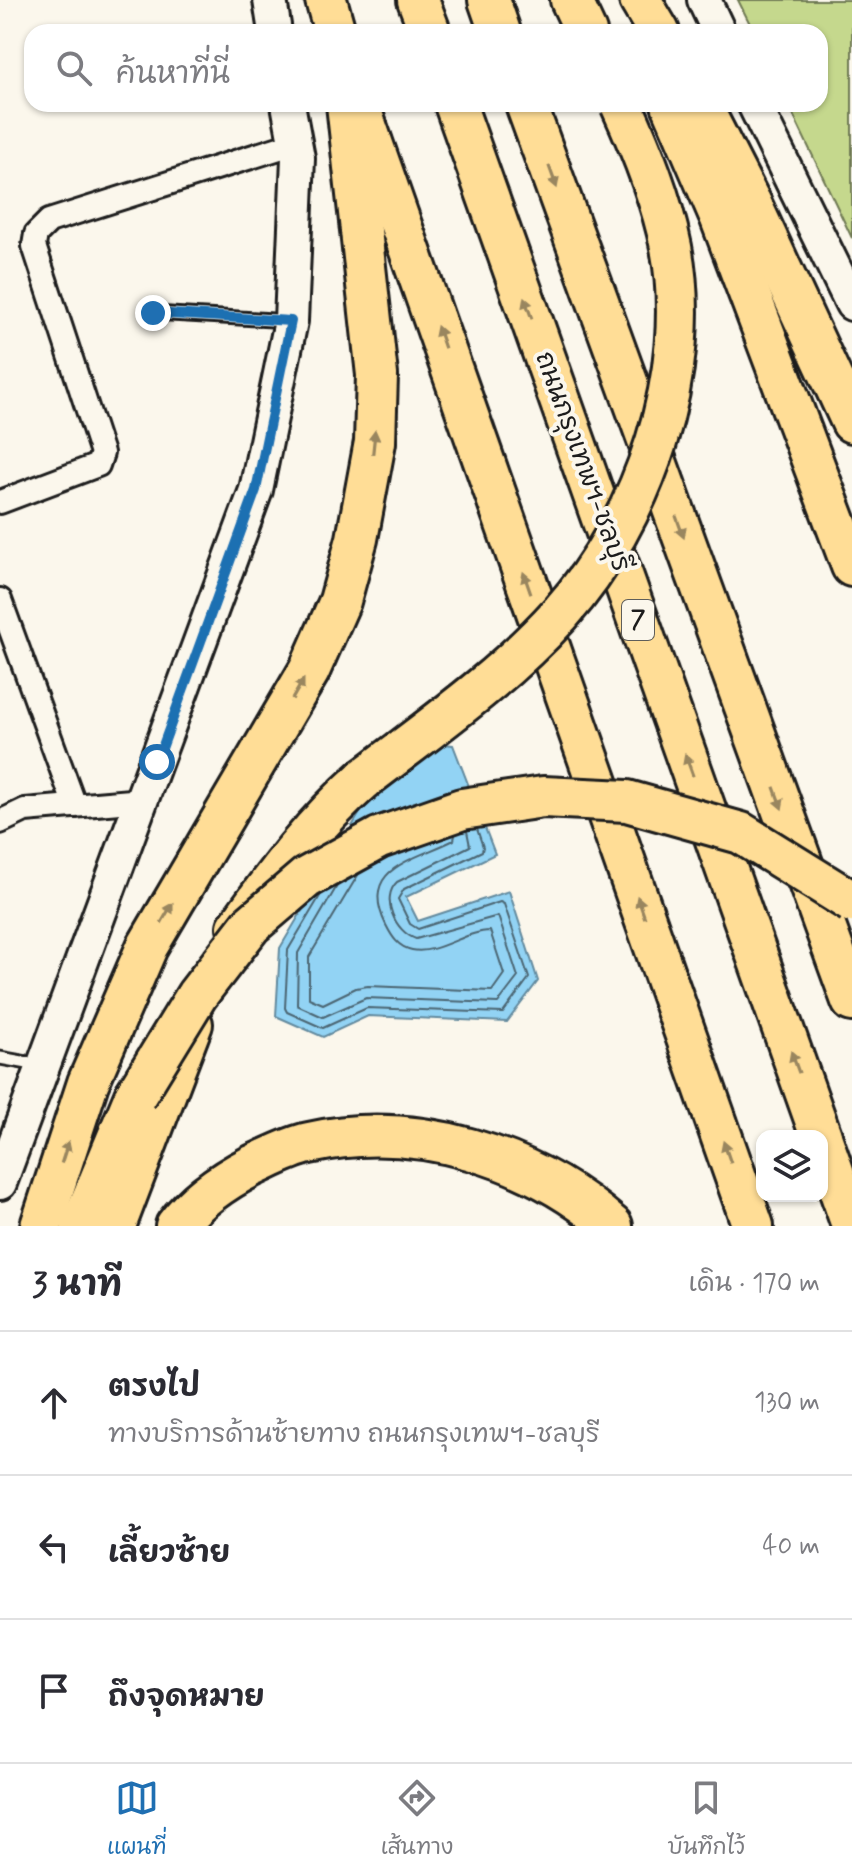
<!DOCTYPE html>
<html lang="th">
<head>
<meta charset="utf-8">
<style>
  :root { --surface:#fff; --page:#f7f7f7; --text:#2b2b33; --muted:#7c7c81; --line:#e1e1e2; --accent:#1f6fb2 }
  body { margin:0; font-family:Mynerve,"Playpen Sans Thai",sans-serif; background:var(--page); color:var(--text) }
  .controls { position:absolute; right:24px; bottom:24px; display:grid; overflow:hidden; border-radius:16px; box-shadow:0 2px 6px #0004 }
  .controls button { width:72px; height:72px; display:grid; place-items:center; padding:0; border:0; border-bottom:2px solid var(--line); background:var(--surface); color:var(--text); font:40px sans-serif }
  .stop { position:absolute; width:24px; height:24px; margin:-18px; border:6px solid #1f6fb2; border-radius:50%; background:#fff }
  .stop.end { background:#1f6fb2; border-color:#fff; box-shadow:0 2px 8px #0008 }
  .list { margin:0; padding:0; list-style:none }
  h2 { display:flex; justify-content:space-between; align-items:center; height:104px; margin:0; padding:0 32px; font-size:34px }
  h2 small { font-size:26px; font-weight:400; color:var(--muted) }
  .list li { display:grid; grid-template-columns:52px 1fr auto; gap:24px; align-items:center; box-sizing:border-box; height:144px; padding:0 32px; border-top:2px solid var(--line) }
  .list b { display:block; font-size:30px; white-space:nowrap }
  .list p { margin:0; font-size:26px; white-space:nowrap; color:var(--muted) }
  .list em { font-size:26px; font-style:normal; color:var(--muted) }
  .icon { flex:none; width:44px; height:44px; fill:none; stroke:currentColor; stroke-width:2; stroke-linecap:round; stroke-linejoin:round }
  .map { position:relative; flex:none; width:852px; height:1226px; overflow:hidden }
  .search { position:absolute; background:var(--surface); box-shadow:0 2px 6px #0004; left:24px; right:24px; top:24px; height:88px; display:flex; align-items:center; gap:20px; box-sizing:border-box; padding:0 28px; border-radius:24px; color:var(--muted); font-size:30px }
  .sheet { height:536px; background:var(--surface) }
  nav { display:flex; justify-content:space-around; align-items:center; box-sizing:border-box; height:112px; border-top:2px solid var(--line); background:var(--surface); font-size:22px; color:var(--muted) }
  nav a { display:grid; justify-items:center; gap:4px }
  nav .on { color:var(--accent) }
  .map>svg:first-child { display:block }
  .green { fill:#c5d88d; stroke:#707a54; stroke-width:2 }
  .water { fill:#92d3f4; stroke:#638a9e; stroke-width:2 }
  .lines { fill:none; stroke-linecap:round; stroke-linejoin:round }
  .shore { stroke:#4b6572; stroke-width:2 }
  .lane-casing { stroke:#1c1c1c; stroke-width:17 }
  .street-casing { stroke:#1c1c1c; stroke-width:28 }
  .secondary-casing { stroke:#1c1c1c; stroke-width:38 }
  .highway-casing { stroke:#1c1c1c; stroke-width:46 }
  .lane { stroke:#fbf7ec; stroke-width:11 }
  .street { stroke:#fbf7ec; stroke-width:22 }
  .secondary { stroke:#fbf7ec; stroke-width:32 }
  .highway { stroke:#ffdd96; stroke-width:40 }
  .highway-bridge-casing { stroke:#1c1c1c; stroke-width:46; stroke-linecap:butt }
  .highway-bridge { stroke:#ffdd96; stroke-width:40 }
  .oneway { fill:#99865f }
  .route { stroke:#1f6fb2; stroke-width:10 }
  .labels { text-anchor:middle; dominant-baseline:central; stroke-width:8; stroke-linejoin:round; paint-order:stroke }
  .shield { fill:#fbf7ec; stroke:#5f5e5a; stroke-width:2 }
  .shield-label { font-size:24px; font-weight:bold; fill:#1c1c1c }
  .street-label { font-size:26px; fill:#1c1c1c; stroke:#fbf7ec }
</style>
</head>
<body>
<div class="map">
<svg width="852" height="1226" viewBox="0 0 852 1226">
  <rect width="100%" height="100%" fill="#fbf7ec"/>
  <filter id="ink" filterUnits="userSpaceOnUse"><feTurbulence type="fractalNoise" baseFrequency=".0125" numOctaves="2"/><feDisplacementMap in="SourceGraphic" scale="16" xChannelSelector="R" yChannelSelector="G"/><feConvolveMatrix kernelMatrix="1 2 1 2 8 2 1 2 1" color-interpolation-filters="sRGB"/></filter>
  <g filter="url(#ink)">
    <polygon class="green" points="738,0 852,0 852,238 788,104 820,104 820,32 754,32"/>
    <polygon class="water" points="403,740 453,745 495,854 406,897 418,921 509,891 538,981 507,1022 368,1016 323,1037 276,1016 280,948"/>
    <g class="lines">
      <g class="shore">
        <path d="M 358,875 L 309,957 L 309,998 L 323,1004 L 356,988 L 368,986 L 492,991 L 504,974 L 490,931 C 465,931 438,955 412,950 C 398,947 392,937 386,925 C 358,868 412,861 454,840 L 455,835"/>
        <path d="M 337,886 L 298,953 L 297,1005 L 323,1017 L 366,998 L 498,1003 L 518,977 L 498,916 L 416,939 C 395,932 380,898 397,882 L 470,846 L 467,831"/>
        <polyline points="320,896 288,950 285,1008 287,1012 323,1028 367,1008 503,1013 529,978 504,904 500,902 418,929 410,924 398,899 404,889 482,851 483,847 477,829"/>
      </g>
      <defs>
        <g id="lane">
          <polyline points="153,313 290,321"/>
          <polyline points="0,1058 39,1065"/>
        </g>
        <g id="street">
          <polyline points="0,502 98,465 102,453 34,246 36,234 49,221 295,143"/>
          <polyline points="0,600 75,806"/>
          <polyline points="0,822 25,810 143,800"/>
        </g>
        <g id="secondary">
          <polyline points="270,0 275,32"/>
          <polyline points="704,0 719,32"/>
          <polyline points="754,104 852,304"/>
          <polyline points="0,1183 256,490 291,321 298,158 288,104"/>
        </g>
        <g id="highway">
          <polyline points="326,0 335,32"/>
          <polyline points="418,0 430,32"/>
          <polyline points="489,0 500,32"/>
          <polyline points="571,0 586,32"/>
          <polyline points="640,0 659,32"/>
          <polyline points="455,104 821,1136"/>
          <polyline points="526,104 852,1001"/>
          <polyline points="672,104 720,216 852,566"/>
          <polyline points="700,104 750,202 852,422"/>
          <polyline points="364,120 753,1226"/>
          <path d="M 238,927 C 277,872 315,822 365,778"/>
          <polyline points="822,1140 852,1225"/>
          <polyline points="41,1226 88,1083 147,947 309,671 340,601 357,539 375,442 377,375 347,104"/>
          <polyline points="81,1226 135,1096"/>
          <polyline points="115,1226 192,1024"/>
          <path d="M 176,1226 C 196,1199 223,1181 252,1166 C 270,1158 290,1147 309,1143 C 414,1119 533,1156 612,1226"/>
        </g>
      </defs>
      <use href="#lane" class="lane-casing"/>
      <use href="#street" class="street-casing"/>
      <use href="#secondary" class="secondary-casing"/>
      <use href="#highway" class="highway-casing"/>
      <use href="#lane" class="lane"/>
      <use href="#street" class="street"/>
      <use href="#secondary" class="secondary"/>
      <use href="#highway" class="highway"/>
      <defs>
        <g id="highway-bridge">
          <path d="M 365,778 C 433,726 503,677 560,614 C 644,520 695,372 671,247 C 661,197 642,150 621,104"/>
          <polyline points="135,1096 197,995 251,925 306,878 379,838 462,809 543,797 627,801 741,833 852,902"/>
        </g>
      </defs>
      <use href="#highway-bridge" class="highway-bridge-casing"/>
      <use href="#highway-bridge" class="highway-bridge"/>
    </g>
    <defs><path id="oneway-solid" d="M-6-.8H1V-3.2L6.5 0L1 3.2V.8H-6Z" transform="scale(2)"/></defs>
    <g class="oneway">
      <use href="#oneway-solid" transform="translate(553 177) rotate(70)"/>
      <use href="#oneway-solid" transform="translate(528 308) rotate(-110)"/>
      <use href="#oneway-solid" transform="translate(441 337) rotate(-109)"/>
      <use href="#oneway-solid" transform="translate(374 442) rotate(-84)"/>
      <use href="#oneway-solid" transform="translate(680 527) rotate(70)"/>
      <use href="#oneway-solid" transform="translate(527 583) rotate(-109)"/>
      <use href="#oneway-solid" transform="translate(298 689) rotate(-60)"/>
      <use href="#oneway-solid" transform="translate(689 765) rotate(-110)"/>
      <use href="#oneway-solid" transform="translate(778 798) rotate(70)"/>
      <use href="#oneway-solid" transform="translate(641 907) rotate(-109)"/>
      <use href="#oneway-solid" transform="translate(167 913) rotate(-60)"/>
      <use href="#oneway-solid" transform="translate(795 1062) rotate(-110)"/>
      <use href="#oneway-solid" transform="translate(65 1152) rotate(-72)"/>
      <use href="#oneway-solid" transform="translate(727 1152) rotate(-109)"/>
    </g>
  </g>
  <g class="lines" filter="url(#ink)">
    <polyline class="route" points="153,313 291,321 256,490 157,762"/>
  </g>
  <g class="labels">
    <rect class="shield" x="622" y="600" width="32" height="40" rx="6"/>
    <g class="shield-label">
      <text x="638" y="620">7</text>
    </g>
    <g class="street-label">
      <text transform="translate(582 462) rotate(70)">ถนนกรุงเทพฯ-ชลบุรี</text>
    </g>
  </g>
</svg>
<div class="controls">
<button><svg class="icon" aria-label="layers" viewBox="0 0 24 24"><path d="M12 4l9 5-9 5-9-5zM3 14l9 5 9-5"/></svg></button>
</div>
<div class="stop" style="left:157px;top:762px"></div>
<div class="stop end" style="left:153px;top:313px"></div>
<div class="search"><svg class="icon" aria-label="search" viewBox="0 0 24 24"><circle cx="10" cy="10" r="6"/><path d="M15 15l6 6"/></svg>ค้นหาที่นี่</div>
</div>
<section class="sheet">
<h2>3 นาที<small>เดิน · 170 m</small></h2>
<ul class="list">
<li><svg class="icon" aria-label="ahead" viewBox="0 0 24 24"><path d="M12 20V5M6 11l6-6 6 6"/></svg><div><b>ตรงไป</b><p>ทางบริการด้านซ้ายทาง ถนนกรุงเทพฯ-ชลบุรี</p></div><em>130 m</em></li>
<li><svg class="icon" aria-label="left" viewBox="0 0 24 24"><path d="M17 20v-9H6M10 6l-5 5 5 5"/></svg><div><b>เลี้ยวซ้าย</b></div><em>40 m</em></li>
<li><svg class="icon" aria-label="arrive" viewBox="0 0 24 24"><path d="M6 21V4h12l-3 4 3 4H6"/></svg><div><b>ถึงจุดหมาย</b></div></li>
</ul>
</section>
<nav>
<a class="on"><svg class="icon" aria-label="map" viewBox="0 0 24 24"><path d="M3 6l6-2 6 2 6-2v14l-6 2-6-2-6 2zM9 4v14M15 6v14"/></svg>แผนที่</a>
<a><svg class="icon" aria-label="directions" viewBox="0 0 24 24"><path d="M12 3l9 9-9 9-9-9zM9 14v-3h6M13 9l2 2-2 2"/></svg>เส้นทาง</a>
<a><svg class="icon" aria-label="saved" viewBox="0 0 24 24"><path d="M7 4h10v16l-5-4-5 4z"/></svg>บันทึกไว้</a>
</nav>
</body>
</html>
